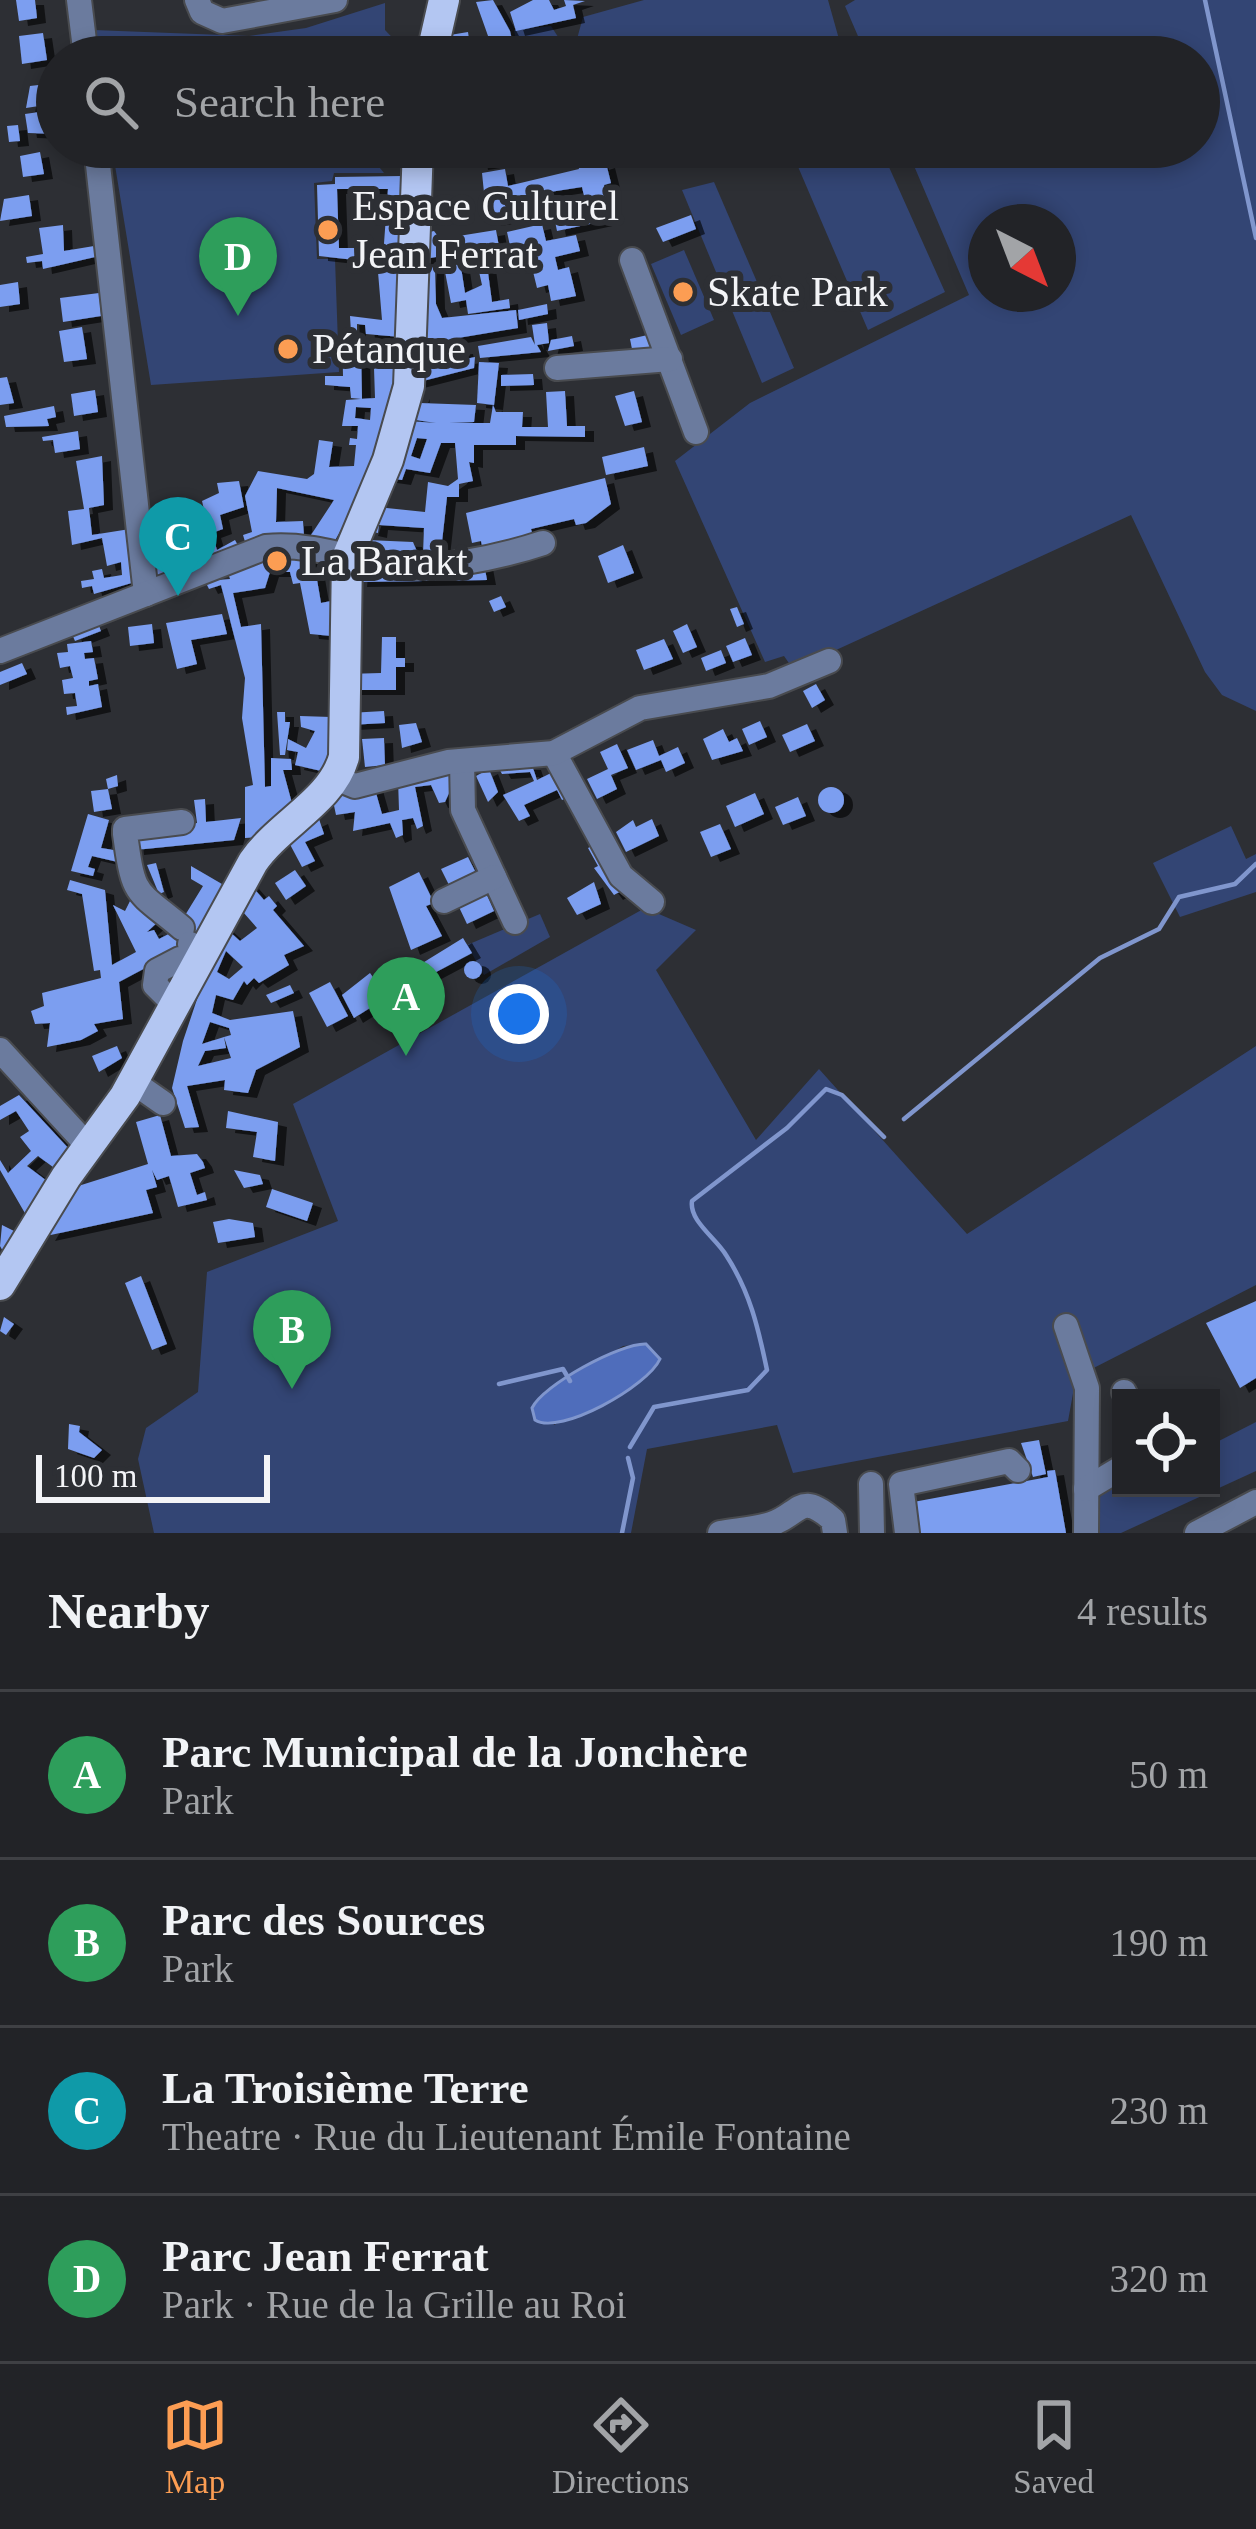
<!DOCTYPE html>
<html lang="en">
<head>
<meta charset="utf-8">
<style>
  :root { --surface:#222327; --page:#2e2f33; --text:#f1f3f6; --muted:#a2a4a7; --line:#3f4044; --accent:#fc9d53 }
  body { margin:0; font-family:"Times New Roman",serif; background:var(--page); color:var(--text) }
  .controls { position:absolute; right:36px; bottom:36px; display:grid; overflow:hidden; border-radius:0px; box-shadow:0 6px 18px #0003 }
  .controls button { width:108px; height:108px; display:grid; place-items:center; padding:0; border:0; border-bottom:3px solid var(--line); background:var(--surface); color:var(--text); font:60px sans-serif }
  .compass { position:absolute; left:968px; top:204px; width:108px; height:108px; border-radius:50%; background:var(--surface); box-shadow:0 6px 18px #0003; rotate:138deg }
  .scale { position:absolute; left:36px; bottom:30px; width:234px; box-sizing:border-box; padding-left:12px; border:6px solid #f3f4f7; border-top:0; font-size:33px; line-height:42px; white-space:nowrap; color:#f3f4f7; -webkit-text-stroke:9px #2d2f34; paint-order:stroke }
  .you { position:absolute; left:519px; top:1014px; width:42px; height:42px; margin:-30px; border:9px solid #fff; border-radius:50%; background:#1a73e8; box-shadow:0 0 0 18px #1a73e833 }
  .badge { display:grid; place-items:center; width:78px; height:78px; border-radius:50%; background:var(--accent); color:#fff; font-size:39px; font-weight:700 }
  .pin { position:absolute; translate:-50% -99px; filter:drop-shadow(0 3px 6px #0008) }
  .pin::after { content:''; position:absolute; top:63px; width:42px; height:36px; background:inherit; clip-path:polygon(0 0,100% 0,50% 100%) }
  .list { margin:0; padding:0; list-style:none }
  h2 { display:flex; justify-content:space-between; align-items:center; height:156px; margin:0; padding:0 48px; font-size:51px }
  h2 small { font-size:39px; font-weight:400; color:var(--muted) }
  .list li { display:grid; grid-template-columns:78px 1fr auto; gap:36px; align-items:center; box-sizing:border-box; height:168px; padding:0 48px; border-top:3px solid var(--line) }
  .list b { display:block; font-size:45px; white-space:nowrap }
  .list p { margin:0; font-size:39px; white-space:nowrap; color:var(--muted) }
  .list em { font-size:39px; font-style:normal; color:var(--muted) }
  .icon { flex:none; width:66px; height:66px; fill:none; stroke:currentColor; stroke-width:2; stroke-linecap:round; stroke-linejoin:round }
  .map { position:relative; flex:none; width:1256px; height:1533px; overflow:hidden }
  .search { position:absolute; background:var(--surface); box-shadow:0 6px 18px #0003; left:36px; right:36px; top:36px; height:132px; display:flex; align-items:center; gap:30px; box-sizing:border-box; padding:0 42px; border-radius:66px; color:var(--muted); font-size:45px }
  .sheet { height:828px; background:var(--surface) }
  nav { display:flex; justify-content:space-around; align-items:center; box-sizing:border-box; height:168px; border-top:3px solid var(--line); background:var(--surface); font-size:33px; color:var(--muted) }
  nav a { display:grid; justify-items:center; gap:6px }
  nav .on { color:var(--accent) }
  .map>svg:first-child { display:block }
  .green { fill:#334574; fill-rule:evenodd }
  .water { fill:#4f6dbb; stroke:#8096cd; stroke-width:3 }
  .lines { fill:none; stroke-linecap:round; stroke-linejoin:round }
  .stream { stroke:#8096cd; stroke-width:4.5 }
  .building { fill:#7c9ef0; fill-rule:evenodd; filter:url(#shadow) }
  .minor-casing { stroke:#494b4f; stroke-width:28 }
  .major-casing { stroke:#494b4f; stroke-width:34 }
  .minor { stroke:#6b7b9e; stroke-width:24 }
  .major { stroke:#b3c6f2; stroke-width:30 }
  .poi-dot { fill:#fc9d53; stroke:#2d2f34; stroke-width:4.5 }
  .labels { text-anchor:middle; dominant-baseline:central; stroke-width:12; stroke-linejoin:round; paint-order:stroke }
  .poi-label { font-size:42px; fill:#f3f4f7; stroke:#2d2f34; text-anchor:start }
</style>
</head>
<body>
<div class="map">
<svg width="1256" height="1533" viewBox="0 0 1256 1533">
  <defs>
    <filter id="shadow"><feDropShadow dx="9" dy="5" stdDeviation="0" flood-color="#0009"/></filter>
  </defs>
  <rect width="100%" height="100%" fill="#2d2f34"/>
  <g class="green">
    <polygon points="644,0 828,0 844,57 550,57 544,45 517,45 514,30 551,26 562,43 577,39 583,17"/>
    <path d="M 855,0 L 1256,0 L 1256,711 L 1222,695 L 1205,672 L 1131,515 L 812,661 L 791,666 L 784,656 L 765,662 L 675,461 L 750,403 L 969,295 L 906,147 L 1199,147 L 1199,57 L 867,57 L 845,6 ZM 986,222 L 1058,222 L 1058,294 L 986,294 Z"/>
    <polygon points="385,3 385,30 406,52 402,57 97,57 93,30 249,36 306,28"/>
    <polygon points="112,147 363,147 384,173 334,173 332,181 314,183 317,259 335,259 339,372 151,385"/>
    <polygon points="773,147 880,147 945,292 868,330 796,162 779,167"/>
    <polygon points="714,182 794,368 762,383 682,190"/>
    <polygon points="684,250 714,320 681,335 651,264"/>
    <polygon points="1231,826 1246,859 1256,854 1256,892 1180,917 1153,863"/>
    <path d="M 645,908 L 696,930 L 656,970 L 756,1140 L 819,1069 L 967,1234 L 1256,1046 L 1256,1285 L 1076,1377 L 1068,1421 L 793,1473 L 777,1425 L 647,1449 L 631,1533 L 154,1533 L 138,1459 L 146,1428 L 198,1392 L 207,1272 L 338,1221 L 293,1104 ZM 646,1344 L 657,1366 L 646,1378 L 554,1425 L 544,1392 L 623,1346 Z"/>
    <polygon points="540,914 550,937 484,975 467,945"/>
    <polygon points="1256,1422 1256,1471 1121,1533 1100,1533 1089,1508 1115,1481 1120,1491 1211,1488 1211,1445"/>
  </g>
  <path class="water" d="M 646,1344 L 660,1359 C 648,1386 560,1436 535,1420 L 532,1408 C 543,1385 620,1343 646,1344 Z"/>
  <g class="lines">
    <g class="stream">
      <polyline points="1205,0 1256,238"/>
      <polyline points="904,1119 1100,958 1159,929 1179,897 1235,884 1256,864"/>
      <polyline points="499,1384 563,1369 570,1381"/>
      <path d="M 630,1447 L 654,1407 L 748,1390 L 767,1370 C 758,1327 750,1292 726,1255 C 716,1238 689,1221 692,1201 L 787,1128 L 826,1089 L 842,1095 L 884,1137"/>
      <polyline points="622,1533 633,1478 628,1458"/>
    </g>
  </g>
  <g class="building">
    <polygon points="16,0 35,0 37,18 19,21"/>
    <polygon points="493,0 510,31 516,57 487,57 493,50 476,2"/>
    <polygon points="533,0 549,0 554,10 566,6 564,0 585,1 573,5 576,18 516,31 510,12"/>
    <polygon points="468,32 469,39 448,48 450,35"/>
    <polygon points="43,33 47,60 22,64 19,36"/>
    <polygon points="47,84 52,104 26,108 30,86"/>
    <polygon points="53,110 57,134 28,133 25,114"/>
    <polygon points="18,125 20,141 9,142 7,126"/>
    <polygon points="476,147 495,147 498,162 479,165"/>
    <polygon points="574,147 596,147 600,165 606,163 611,183 604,185 613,219 557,231 554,216 587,209 582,187 511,198 515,217 492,221 486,212 482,173 505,169 508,186 579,169"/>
    <polygon points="40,152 44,174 23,177 20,156"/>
    <polygon points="402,176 397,257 383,257 388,189 337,189 339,248 354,248 355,260 319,256 317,185 335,184 335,177"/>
    <polygon points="29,195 32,216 0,221 4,199"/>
    <polygon points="691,215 696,229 663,242 656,228"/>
    <polygon points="542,224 546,241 576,235 580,251 555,257 558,270 569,267 576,296 551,301 548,285 537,288 528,251 512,255 507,232"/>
    <polygon points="63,225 64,251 94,246 95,257 43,269 42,261 27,263 26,257 43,254 39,228"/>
    <polygon points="496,230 501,258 461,267 465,293 482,285 478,267 487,265 492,302 509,299 510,308 468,314 466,300 451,303 442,256 418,260 425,233 434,231 440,239"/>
    <polygon points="435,267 436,304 442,318 516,310 518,328 422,344 428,268"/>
    <polygon points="399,271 401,337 366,334 365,325 357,324 357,333 351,332 350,316 382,320 378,272"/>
    <polygon points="18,282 20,304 0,307 0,285"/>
    <polygon points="99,293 101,316 63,322 60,298"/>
    <polygon points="547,304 548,314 519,320 518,310"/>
    <polygon points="547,323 549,343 537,345 541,352 480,358 478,346 531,337 535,345 532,325"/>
    <polygon points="82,327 87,359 64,362 59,331"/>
    <polygon points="342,330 361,347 362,399 351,398 350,387 325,385 325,376 343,376"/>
    <polygon points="652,334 664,360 632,349 630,339"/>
    <polygon points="572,336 574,346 548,351 551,340"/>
    <path d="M 382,346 L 401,347 L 401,358 L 369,479 L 333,544 L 311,535 L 334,500 L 277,488 L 276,522 L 303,521 L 304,536 L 246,545 L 243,535 L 252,532 L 245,496 L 258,471 L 307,479 L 314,474 L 319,440 L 333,442 L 329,467 L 354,466 L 356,445 L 349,445 L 350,438 L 357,439 L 358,426 L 342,426 L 346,400 L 375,398 L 374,368 L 383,360 ZM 356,407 L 371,408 L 370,420 L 355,418 Z"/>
    <polygon points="464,349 466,359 475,357 474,368 415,383 421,352"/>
    <polygon points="479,362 499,363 494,405 477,403"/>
    <polygon points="533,374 534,385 501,386 501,375"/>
    <polygon points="7,377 14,403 0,405 0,378"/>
    <polygon points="95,390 98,412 74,416 71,394"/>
    <path d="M 565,391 L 567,426 L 585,426 L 585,437 L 516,436 L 516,445 L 474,445 L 474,463 L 469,462 L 473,481 L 459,484 L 459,497 L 447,497 L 441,551 L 423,554 L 424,528 L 379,525 L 378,533 L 369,531 L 377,507 L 425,512 L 428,482 L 448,486 L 458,479 L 455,443 L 441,443 L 430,473 L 406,469 L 402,480 L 388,478 L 408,421 L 436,423 L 409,419 L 421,394 L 420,403 L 476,405 L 474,422 L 449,423 L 490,423 L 493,405 L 496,412 L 523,412 L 522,427 L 548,427 L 546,392 ZM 417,438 L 427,439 L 420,459 L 411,456 Z"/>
    <polygon points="634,391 642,422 625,426 615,396"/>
    <polygon points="54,406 56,417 47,419 49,426 6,427 4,416"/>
    <polygon points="78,431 80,449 55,453 53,440 43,441 42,437"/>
    <polygon points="644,447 648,466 606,475 602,457"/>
    <polygon points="102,456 104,505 89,508 92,535 130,529 135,582 94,594 92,586 82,588 81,581 94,579 92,571 102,569 104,578 122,575 121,562 107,566 102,538 72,545 68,511 84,509 76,461"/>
    <polygon points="605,478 611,504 586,523 576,525 574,519 531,529 533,536 484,556 481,541 472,543 466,513"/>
    <polygon points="239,481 244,507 220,515 223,529 212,533 217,550 235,540 240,549 157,579 145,554 155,550 152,532 173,528 176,546 163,548 168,562 194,553 190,522 206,518 202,501 219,493 217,483"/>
    <polygon points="367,540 413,542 421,561 364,555"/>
    <polygon points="623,545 634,573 608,583 598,556"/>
    <polygon points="310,553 308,569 315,568 321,603 336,600 332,636 310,634 300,583 293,584 290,572 270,572 265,588 233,593 241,627 261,624 265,787 271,786 271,758 291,759 292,770 283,770 293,807 264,826 258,837 245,838 245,787 253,785 242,718 245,678 221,585 209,589 205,581 230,579 228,573 255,557"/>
    <polygon points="360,561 484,564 487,580 358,582"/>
    <polygon points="501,596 506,607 494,612 489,601"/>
    <polygon points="737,607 744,624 737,627 730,609"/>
    <polygon points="222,614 227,634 191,640 197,664 177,669 166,623"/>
    <polygon points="98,623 101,631 75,641 72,634"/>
    <polygon points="152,624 154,643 130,646 128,627"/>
    <polygon points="687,624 697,647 683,653 673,631"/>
    <polygon points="382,637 396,637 396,658 405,658 405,667 396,667 396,690 348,690 347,674 381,673"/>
    <polygon points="745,638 752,655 733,662 726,646"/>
    <polygon points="664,639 673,659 644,670 636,650"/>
    <polygon points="91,641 93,652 84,653 85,659 94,658 98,679 89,681 89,686 98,684 102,707 67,715 66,707 77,706 75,693 64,694 62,680 73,678 70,666 60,668 57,653 68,652 67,644"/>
    <polygon points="721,650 726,663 706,671 701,658"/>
    <polygon points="22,663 27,674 0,685 0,672"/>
    <polygon points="816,684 825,700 812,708 803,691"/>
    <polygon points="384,711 385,723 349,725 349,713"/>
    <polygon points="277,712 285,712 285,722 290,722 285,755 280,755"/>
    <polygon points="300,716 331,717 330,773 295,765 298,752 287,750 288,739 306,748 315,731 301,727"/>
    <polygon points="760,721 767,737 749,745 742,729"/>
    <polygon points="416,723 422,742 402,748 399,725"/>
    <polygon points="807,724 815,741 790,752 782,735"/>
    <polygon points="723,729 729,742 737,738 743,751 712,760 703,739"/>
    <polygon points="384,738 385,765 365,767 362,739"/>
    <polygon points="653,740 659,756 678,747 685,763 666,772 661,760 636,770 627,750"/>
    <polygon points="617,744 628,768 611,775 617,789 597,799 587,779 608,769 600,752"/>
    <polygon points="497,765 532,765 537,780 557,770 571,796 562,800 557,790 524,805 530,816 519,821 503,795 534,781 530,772 502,774"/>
    <polygon points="454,769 455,780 445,802 439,803 431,785 415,787 423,826 417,829 413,818 402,820 403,835 396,838 390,823 353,831 355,812 336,815 332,796 374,786 382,814 399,810 398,779"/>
    <polygon points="489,769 498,792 488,802 476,776"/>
    <polygon points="117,775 118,786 108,789 112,809 94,812 91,791 108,789 106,779"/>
    <circle cx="831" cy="800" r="13"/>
    <polygon points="755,793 764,814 735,827 726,806"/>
    <polygon points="798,797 806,816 783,825 775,807"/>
    <polygon points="205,799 206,822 241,818 234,840 135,850 133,830 197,823 194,800"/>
    <polygon points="88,814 109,820 101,848 120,851 122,863 92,856 88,867 95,869 93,876 71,871"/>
    <polygon points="319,819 324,834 305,842 315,861 302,867 285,835"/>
    <polygon points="652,819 659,836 626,852 616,832 633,820 636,827"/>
    <polygon points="720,824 731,849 711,857 700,832"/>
    <polygon points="597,843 623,890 614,895 594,868 598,866 588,848"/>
    <polygon points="468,857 476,873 449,885 441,869"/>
    <polygon points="156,863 164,892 159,894 147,865"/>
    <polygon points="191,866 227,887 194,942 119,982 123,1019 94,1024 98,1031 81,1040 47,1047 50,1023 35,1024 31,1011 44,1006 42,993 101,978 100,970 94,971 82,894 67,890 70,880 105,890 112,965 136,952 113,905 125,911 130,901 161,919 147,932 154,930 159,939 176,930 203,886 191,879"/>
    <polygon points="295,870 306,886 286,900 275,883"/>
    <polygon points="419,872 434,903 426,906 442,936 411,950 389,887"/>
    <polygon points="594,882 601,904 577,915 567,898"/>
    <path d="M 250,884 L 264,900 L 269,896 L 277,906 L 273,910 L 304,946 L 284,955 L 289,965 L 259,983 L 254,978 L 247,985 L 244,981 L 233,1000 L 216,995 L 212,1013 L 230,1020 L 293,1011 L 300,1047 L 256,1070 L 248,1093 L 224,1090 L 225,1080 L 187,1086 L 199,1127 L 185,1128 L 172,1088 L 183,1041 L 222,925 L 240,941 L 257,928 L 236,904 ZM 226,951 L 243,967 L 229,979 L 217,972 ZM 210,1022 L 229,1028 L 231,1035 L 224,1037 L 231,1058 L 198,1066 L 205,1051 L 226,1048 L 224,1037 L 202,1044 Z"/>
    <polygon points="486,893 494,911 467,924 458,905"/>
    <polygon points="463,938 472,953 423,979 416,967"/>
    <circle cx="473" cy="970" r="9"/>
    <polygon points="370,973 381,988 374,995 378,1003 354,1018 342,995"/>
    <polygon points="330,982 348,1016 327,1027 309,993"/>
    <polygon points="290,985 294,993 271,1003 266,995"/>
    <polygon points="117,1046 122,1058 99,1072 92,1056"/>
    <polygon points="19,1095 70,1150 57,1170 38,1156 27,1166 47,1181 26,1215 0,1170 0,1160 8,1173 31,1151 20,1137 29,1131 16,1111 0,1120 0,1106"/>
    <polygon points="228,1111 278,1122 275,1161 253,1157 257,1132 226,1128"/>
    <polygon points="160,1115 171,1156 197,1154 203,1162 205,1168 190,1173 197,1195 205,1192 207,1200 178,1207 169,1176 157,1180 152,1170 157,1187 146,1190 153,1213 46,1236 75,1187 148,1164 136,1122"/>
    <polygon points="234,1170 260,1175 263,1184 244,1188"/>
    <polygon points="272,1189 313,1203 307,1221 266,1207"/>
    <polygon points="229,1219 253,1223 255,1237 218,1243 213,1222"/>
    <polygon points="2,1225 16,1232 4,1253 0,1246"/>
    <polygon points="141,1276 167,1344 152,1350 125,1283"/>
    <polygon points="1256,1301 1256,1378 1240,1388 1206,1323"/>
    <polygon points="4,1317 14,1324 6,1335 0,1331"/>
    <polygon points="69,1424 80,1426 79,1432 102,1450 94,1458 68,1449"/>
    <polygon points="1039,1440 1046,1474 1033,1477 1021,1443"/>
    <polygon points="1055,1470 1066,1533 914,1533 908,1503 1048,1477 1047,1471"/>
  </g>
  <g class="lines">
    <defs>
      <g id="minor">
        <polyline points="79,0 86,57"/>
        <polyline points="197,0 202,12 222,21 335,0"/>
        <polyline points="96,147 146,594"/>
        <polyline points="632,260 696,432"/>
        <polyline points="557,368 670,359"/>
        <path d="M 0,651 L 266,547 C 308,543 346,557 385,564 C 429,573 501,557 543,543"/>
        <polyline points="554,753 621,876 652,902"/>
        <polyline points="462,761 463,810 515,922"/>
        <polyline points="338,779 355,786 448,762 554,753 640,708 769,686 829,661"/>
        <path d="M 182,822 L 125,829 L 125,834 C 134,898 134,888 182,928"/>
        <polyline points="444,901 494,877"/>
        <polyline points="173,1003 155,985 157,971 180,959 196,960 190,944"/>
        <polyline points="0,1050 88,1146"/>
        <polyline points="133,1082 163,1103"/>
        <polyline points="1066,1326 1087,1388 1086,1533"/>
        <polyline points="1124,1392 1127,1398"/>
        <polyline points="871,1484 872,1533"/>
        <polyline points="1086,1489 1121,1468"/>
        <path d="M 720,1533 C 736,1530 755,1529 771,1524 C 800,1515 799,1490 833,1520 L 835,1533"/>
        <polyline points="907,1533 901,1484 1009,1461 1018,1470"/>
        <polyline points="1197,1533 1256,1502"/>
      </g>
      <g id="major">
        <polyline points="431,57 444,0"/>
        <path d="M 0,1285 L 66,1177 L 125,1096 L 253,862 C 279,824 332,801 344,757 L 347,558 L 388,460 L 409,386 L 418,147"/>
      </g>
    </defs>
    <use href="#minor" class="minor-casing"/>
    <use href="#major" class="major-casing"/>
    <use href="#minor" class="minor"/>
    <use href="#major" class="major"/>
  </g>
  <g class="poi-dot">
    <circle cx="328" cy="230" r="12"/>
    <circle cx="683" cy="292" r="12"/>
    <circle cx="288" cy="349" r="12"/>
    <circle cx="277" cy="561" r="12"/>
  </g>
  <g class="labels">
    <g class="poi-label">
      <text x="352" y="206">Espace Culturel<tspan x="352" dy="48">Jean Ferrat</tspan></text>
      <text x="707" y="292">Skate Park</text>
      <text x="312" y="349">Pétanque</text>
      <text x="301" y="561">La Barakt</text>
    </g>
  </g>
</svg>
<div class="controls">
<button><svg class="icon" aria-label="locate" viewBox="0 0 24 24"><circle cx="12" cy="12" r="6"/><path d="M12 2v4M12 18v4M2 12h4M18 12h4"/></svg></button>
</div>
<svg class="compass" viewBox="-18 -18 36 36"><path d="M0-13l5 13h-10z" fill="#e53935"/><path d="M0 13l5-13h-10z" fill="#a2a4a7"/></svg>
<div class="scale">100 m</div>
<div class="you"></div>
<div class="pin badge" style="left:406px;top:1056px;background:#2e9e5b">A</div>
<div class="pin badge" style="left:292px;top:1389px;background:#2e9e5b">B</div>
<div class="pin badge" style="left:178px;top:596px;background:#0f9aa8">C</div>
<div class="pin badge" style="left:238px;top:316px;background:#2e9e5b">D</div>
<div class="search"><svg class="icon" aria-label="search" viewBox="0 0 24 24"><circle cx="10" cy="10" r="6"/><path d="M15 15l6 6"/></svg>Search here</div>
</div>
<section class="sheet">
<h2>Nearby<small>4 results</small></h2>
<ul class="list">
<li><span class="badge" style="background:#2e9e5b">A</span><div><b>Parc Municipal de la Jonchère</b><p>Park</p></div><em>50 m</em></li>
<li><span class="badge" style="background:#2e9e5b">B</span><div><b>Parc des Sources</b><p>Park</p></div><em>190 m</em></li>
<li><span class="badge" style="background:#0f9aa8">C</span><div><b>La Troisième Terre</b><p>Theatre · Rue du Lieutenant Émile Fontaine</p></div><em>230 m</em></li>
<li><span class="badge" style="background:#2e9e5b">D</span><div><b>Parc Jean Ferrat</b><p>Park · Rue de la Grille au Roi</p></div><em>320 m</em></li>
</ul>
</section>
<nav>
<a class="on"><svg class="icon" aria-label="map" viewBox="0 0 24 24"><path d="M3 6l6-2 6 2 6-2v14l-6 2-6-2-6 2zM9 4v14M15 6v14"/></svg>Map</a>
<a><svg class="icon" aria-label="directions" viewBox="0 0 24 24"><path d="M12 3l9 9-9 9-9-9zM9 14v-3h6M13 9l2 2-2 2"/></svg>Directions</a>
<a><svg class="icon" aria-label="saved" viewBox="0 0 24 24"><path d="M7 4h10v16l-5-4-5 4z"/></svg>Saved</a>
</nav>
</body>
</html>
